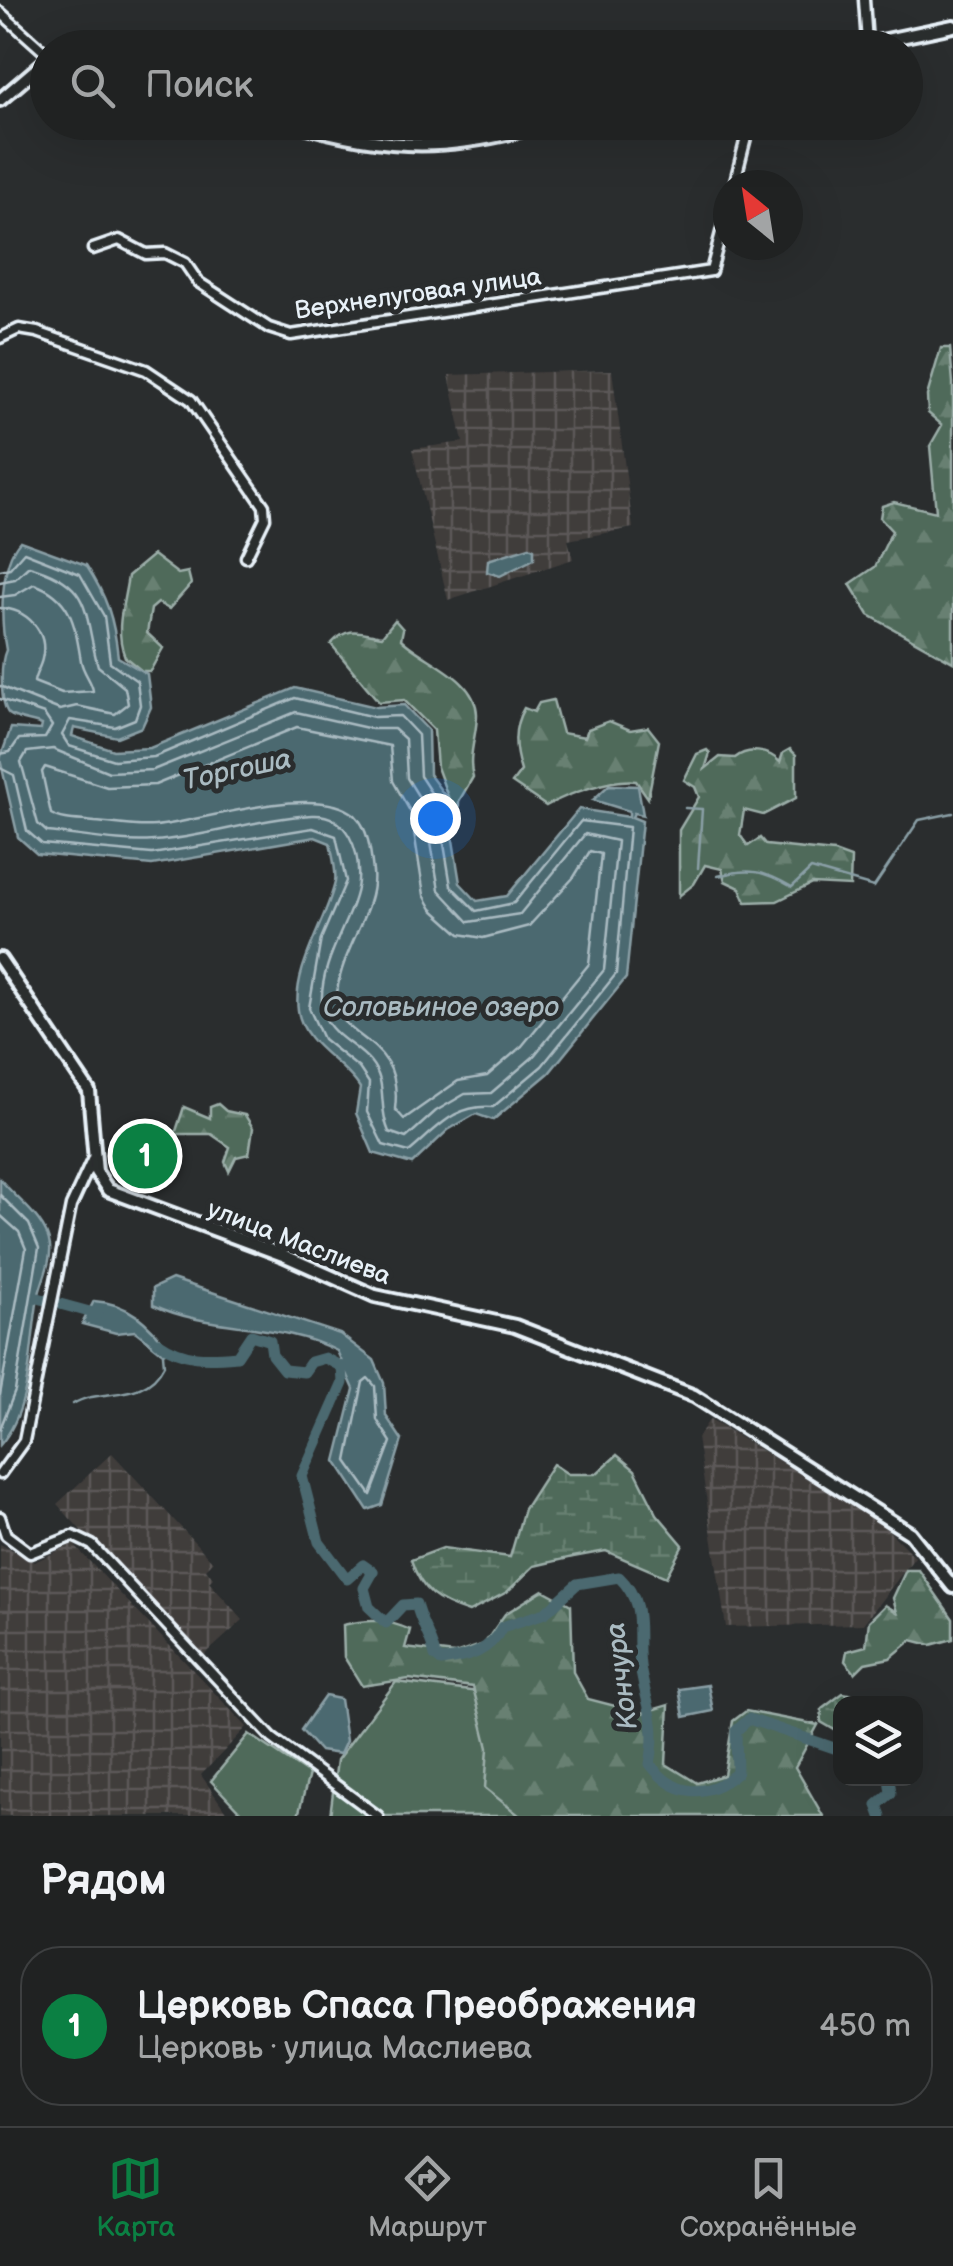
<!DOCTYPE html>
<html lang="ru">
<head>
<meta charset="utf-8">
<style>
  :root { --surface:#202222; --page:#282a2a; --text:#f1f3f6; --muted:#a2a4a5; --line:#3d3f40; --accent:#0b8043 }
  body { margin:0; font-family:"Balsamiq Sans",sans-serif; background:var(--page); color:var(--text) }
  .controls { position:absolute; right:30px; bottom:30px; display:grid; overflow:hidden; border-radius:20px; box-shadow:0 10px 40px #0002 }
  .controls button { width:90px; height:90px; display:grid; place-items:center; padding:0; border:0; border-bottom:2px solid var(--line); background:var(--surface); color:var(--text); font:50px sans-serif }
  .compass { position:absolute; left:713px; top:170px; width:90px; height:90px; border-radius:50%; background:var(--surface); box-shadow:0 10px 40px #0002; rotate:330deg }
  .you { position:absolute; left:435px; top:818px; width:35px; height:35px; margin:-25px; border:8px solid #fff; border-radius:50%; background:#1a73e8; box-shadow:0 0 0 15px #1a73e833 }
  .badge { display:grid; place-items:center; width:65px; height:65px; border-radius:50%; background:var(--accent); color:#fff; font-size:32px; font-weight:700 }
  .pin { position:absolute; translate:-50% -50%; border:5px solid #fff; box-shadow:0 2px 10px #0006 }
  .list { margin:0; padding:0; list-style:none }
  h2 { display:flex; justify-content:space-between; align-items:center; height:130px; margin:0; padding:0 40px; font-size:42px }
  h2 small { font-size:32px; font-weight:400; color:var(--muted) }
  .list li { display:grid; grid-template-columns:65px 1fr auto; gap:30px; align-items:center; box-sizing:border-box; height:160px; margin:0 20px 20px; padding:0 20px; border:2px solid var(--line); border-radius:40px }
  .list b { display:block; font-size:38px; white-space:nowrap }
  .list p { margin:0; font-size:32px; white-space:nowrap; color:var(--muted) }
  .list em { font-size:32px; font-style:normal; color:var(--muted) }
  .icon { flex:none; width:55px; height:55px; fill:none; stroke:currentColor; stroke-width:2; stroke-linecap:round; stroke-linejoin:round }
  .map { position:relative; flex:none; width:953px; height:1816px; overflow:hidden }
  .search { position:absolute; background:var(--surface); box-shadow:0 10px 40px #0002; left:30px; right:30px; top:30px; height:110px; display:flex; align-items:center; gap:25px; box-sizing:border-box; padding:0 35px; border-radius:55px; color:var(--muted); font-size:38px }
  .sheet { height:310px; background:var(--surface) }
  nav { display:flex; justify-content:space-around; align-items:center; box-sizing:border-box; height:140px; border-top:2px solid var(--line); background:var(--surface); font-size:28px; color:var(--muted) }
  nav a { display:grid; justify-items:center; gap:5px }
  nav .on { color:var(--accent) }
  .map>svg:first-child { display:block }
  .industrial { fill:url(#industrial-grid) }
  .green { fill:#4f6a5a; stroke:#9caea9; stroke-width:2.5 }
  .forest { fill:url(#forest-firs); stroke:#9caea9; stroke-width:2.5 }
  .wetland { fill:url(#wetland-marsh); stroke:#9caea9; stroke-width:2.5 }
  .water { fill:#4c6970; stroke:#8a9fa6; stroke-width:2.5 }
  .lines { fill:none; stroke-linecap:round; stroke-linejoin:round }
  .shore { stroke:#aabbc2; stroke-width:2.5 }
  .stream { stroke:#8a9fa6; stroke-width:2.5 }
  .river { stroke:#4c6970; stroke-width:11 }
  .street-casing { stroke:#e8f1f8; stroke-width:15 }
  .secondary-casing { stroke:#e8f1f8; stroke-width:18 }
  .street { stroke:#2a2d2e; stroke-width:8 }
  .secondary { stroke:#2a2d2e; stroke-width:10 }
  .labels { text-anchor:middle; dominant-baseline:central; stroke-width:10; stroke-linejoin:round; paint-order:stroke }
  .street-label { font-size:25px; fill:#e8f1f8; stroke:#2a2d2e }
  .water-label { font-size:28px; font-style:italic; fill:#aabbc2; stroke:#2a2d2e }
</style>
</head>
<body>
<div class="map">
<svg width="953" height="1816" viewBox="0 0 953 1816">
  <defs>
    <pattern id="industrial-grid" width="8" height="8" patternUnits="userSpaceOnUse" patternTransform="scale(2.5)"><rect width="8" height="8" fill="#403c3b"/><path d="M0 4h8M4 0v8" fill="none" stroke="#5c5958"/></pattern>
    <pattern id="forest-firs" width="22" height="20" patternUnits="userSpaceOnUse" patternTransform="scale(2.5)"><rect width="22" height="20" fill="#4f6a5a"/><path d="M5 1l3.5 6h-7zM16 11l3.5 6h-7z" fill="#688072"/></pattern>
    <pattern id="wetland-marsh" width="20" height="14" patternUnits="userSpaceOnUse" patternTransform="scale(2.5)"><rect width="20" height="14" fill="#4f6a5a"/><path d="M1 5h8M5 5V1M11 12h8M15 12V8" fill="none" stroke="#688072"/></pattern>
  </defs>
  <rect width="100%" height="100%" fill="#2a2d2e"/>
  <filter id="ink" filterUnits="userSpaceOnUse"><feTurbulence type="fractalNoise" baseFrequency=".01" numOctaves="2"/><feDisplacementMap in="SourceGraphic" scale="20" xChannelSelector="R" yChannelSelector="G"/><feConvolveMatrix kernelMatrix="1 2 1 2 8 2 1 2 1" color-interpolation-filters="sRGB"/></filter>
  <g filter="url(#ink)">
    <g class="industrial">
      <polygon points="612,370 633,528 568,540 573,559 448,600 412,449 463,442 449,375"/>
      <polygon points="710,1419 881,1523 915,1557 863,1624 726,1627 697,1438"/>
      <polygon points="112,1453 213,1562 206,1569 213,1578 209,1582 243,1620 199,1660 57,1504"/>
      <polygon points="0,1544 34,1562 73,1544 247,1727 201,1775 229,1816 0,1816"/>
    </g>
    <g class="green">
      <polygon points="396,1682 479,1692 584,1816 330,1816 337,1760"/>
      <polygon points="249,1734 309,1774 298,1816 244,1816 211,1781"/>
    </g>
    <g class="forest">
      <polygon points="941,348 950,348 953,383 953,662 869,615 850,584 875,567 892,531 880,518 882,506 894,502 936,512 930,446 942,425 928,413 927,396"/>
      <path d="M 153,555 L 178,574 L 188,572 L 191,584 L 169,609 L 158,603 L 151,609 L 147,633 L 163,648 L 150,671 L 142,671 L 125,657 C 114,630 124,604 128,576 Z"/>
      <path d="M 395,620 L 403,629 L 401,639 C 423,661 476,677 477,714 C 477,736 467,756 473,777 L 459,801 L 458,824 L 437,767 L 434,730 L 404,700 L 379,702 L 331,644 C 348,625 360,632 382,636 Z"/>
      <path d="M 553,700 L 562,733 L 585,737 L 588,729 L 609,721 L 630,730 L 648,727 L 659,741 L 648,798 L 636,781 C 612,778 567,794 546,806 L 512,783 L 521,771 C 514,749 512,728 524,708 L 534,712 L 539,703 Z"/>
      <path d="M 790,749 L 796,755 L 796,798 L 763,815 L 744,810 L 740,835 L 748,846 L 760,838 L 766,845 L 834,852 L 851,858 L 850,886 L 812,884 L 777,901 L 746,902 L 740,888 L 725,881 L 722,869 L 705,865 L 694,884 L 679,896 L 679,830 L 699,797 L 695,787 L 684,780 L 697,754 L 707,750 L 710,753 L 705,769 L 720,757 L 735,758 C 748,747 768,750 780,762 L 783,753 Z"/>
      <polygon points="218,1104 226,1111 245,1115 253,1128 249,1154 236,1157 229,1171 225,1162 230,1147 211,1134 175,1134 184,1107 210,1118 210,1107"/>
      <polygon points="906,1570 919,1570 953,1619 953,1639 931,1645 912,1640 890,1658 865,1663 855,1673 845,1661 847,1651 866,1646 869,1621 885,1605 897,1612 893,1598"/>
      <path d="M 543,1590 L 571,1605 L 573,1672 L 588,1699 L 642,1713 L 669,1705 L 666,1764 L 697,1783 L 724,1775 L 733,1721 L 746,1711 L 818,1725 L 795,1767 L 823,1816 L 520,1816 L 485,1788 L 488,1748 L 473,1687 L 409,1679 L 362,1686 L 344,1657 L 343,1625 C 368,1619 387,1619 410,1630 L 405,1648 L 455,1654 L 484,1644 L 505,1614 Z"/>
    </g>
    <g class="wetland">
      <path d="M 617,1455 L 635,1470 L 657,1514 L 683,1545 L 666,1577 L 606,1551 L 573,1557 L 534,1566 L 507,1592 L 469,1612 C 437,1602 422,1593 411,1560 L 443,1548 L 510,1557 L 524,1509 L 553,1464 L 568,1474 L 596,1474 Z"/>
      <polygon points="843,1693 884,1701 890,1703 840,1704 840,1733 821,1722 822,1709"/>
    </g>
    <g class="water">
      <path d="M 20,541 L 86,565 C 107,597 114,619 118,657 L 147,674 L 151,707 L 142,727 L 117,737 L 74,728 L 72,736 L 113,750 L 150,748 L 295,688 L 376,707 L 404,705 L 428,730 L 429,774 L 446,797 L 460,883 L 477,901 L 507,896 L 579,809 L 629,817 L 629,811 L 593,800 L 609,785 L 638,786 L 643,815 L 634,813 L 632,817 L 642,821 L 626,978 L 549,1073 L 493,1120 L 476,1114 L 448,1130 L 412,1164 L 373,1153 L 356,1113 L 360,1088 C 343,1060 303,1046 298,1010 C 292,969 328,917 335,882 C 337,871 332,854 330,843 L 315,837 L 152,865 L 37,854 L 18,837 L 0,759 L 11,728 L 41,730 L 42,725 C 32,721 17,720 9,714 C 0,704 0,663 6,650 C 0,619 0,563 20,541 Z"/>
      <polygon points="529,547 534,549 534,559 500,576 487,572 488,560"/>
      <path d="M 0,1179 C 16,1199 47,1219 50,1246 C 52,1261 41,1283 38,1298 C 29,1346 33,1407 0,1445 Z"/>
      <path d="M 172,1279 L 340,1334 L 374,1360 L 384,1383 L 386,1416 L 402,1440 L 382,1505 L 368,1510 L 336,1461 L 354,1389 L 337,1351 C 279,1321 212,1332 153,1305 L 153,1288 Z"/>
      <path d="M 94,1301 C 129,1303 149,1323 169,1350 L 163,1353 L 135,1331 L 116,1333 L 82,1324 Z"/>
      <polygon points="708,1685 713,1711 684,1717 679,1689"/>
      <polygon points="325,1696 340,1699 346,1741 340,1754 320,1751 301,1730"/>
    </g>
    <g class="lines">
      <g class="shore">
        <path d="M 0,570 L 10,568 L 24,552 L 80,574 L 104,616 L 110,662 L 137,681 L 140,705 L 135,719 L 115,727 L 70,720 L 62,735 L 69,746 L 114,760 L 154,757 L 295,698 L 374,717 L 400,716 L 418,735 L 420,776 L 437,802 L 451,886 L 476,911 L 514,903 L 581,821 L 629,827 L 616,974 L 542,1066 L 493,1107 C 454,1104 438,1128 409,1152 L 383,1145 L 367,1112 L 369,1083 L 359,1068 L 323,1039 L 309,1008 L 321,939 L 346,881 L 336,836 L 313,828 L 152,854 L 42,844 L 27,831 L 14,775 L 0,768"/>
        <path d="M 0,582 L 15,579 L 29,566 C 94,584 83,613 98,666 L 125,688 L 128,704 L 115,714 L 77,706 L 60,710 L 0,686"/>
        <path d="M 0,597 L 15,595 L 34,584 C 72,597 75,626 81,661 C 83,673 92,681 93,691 L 62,693 L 34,682 C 35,674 40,668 42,659 C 49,631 26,609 0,608"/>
        <polyline points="0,699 44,714 52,726 45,738 19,739 10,752 0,754"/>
        <path d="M 296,712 L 372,729 L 394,729 L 405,739 L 407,778 L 425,807 L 439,890 L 469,922 L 520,914 L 585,834 L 617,841 L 604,970 L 533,1057 L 491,1093 L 465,1094 L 436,1111 L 406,1138 L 389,1132 C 377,1105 389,1084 370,1061 C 354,1042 323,1033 322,1004 C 319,959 356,914 358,881 C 360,851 348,813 312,815 C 259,818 207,837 154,841 C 120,844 81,835 47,832 L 38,824 L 21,762 L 27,752 L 53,749 L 109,772 L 153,770 Z"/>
        <path d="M 297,727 L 390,746 L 393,781 L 411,813 L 424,895 L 432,909 L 460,934 L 483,938 L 529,926 L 574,877 L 590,851 L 601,854 L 589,964 L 522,1046 L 487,1076 L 458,1081 L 404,1119 L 395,1109 C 404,1037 340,1042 337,1003 C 334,958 378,911 373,872 C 371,854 369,829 355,815 C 318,782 203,821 155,826 C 136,828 114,823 95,822 C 81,820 63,821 51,814 L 42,772 L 45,767 L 107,787 L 155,785 Z"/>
        <polyline points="0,1195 29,1224 39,1248 15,1391 0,1429"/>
        <polyline points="0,1215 19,1232 26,1249 0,1395"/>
        <polygon points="368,1378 375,1386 377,1420 391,1442 371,1495 347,1461 363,1382"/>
      </g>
      <g class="stream">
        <polyline points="685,808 702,809 698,868"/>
        <path d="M 718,876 C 749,868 763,870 792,887 L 811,869 L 874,887 L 919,820 L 953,813"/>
        <path d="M 73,1404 C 99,1387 145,1404 164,1365 L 163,1354"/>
      </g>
      <g class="river">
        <polyline points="38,1298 97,1314"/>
        <path d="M 158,1342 C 184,1360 206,1359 237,1356 L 251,1335 L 270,1341 L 272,1355 L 284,1370 L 304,1372 L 311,1362 L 325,1358 L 342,1367 L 343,1383 L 302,1476 L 319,1542 L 347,1579 L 363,1565 L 373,1572 L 364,1588 L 369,1607 L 386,1623 L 403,1605 L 416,1604 C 421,1624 431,1637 435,1656 L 441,1661 C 468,1657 489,1653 502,1627 L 545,1613 L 577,1584 L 619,1577 C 649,1606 634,1636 641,1672 C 648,1711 658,1722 650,1764 C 675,1797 705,1799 737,1773 L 736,1731 L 749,1719 L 840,1750"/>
        <polyline points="881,1816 877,1805 891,1793 889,1778"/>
      </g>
      <defs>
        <g id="street">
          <polyline points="864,0 867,43"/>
          <polyline points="0,12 48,55"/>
          <polyline points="734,185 750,122"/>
          <polyline points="93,249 119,240 146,254 165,253 185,263 198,282 269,328 291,335 711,271 728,206"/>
          <polyline points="0,338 19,329 37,332 146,370 191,400 264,506 265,518 246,557"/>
          <polyline points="0,1474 24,1441 71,1206 94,1156"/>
          <polyline points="0,1517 6,1535 30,1553 73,1536 92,1545 272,1738 378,1816"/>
        </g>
        <g id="secondary">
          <polyline points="848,48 953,26"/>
          <polyline points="0,100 48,59"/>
          <path d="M 290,122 C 390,152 452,152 552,122"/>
          <polyline points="0,959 89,1091 96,1172 108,1190 283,1255 375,1296 515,1326 694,1396 910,1533 953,1587"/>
        </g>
      </defs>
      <use href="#street" class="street-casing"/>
      <use href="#secondary" class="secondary-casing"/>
      <use href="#street" class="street"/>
      <use href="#secondary" class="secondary"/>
    </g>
  </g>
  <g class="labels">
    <g class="street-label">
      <text transform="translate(418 294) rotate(-8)">Верхнелуговая улица</text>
      <text transform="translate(299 1243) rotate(21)">улица Маслиева</text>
    </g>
    <g class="water-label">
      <text transform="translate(237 770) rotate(-12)">Торгоша</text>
      <text x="441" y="1007">Соловьиное озеро</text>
      <text transform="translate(622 1676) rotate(-97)">Кончура</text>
    </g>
  </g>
</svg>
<div class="controls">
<button><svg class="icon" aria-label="layers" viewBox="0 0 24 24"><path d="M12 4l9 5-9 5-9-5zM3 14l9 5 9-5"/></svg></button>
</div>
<svg class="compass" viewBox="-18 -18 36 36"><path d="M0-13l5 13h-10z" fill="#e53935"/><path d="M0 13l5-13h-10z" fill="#a2a4a5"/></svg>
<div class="you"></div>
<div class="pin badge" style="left:145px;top:1156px">1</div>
<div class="search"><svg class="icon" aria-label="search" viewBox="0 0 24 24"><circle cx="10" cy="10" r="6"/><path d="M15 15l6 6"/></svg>Поиск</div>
</div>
<section class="sheet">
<h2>Рядом<small></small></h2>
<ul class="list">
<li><span class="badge">1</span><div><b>Церковь Спаса Преображения</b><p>Церковь · улица Маслиева</p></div><em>450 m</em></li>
</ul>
</section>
<nav>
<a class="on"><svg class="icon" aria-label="map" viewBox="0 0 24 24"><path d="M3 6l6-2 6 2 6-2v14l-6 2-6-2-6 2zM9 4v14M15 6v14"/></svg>Карта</a>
<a><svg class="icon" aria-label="directions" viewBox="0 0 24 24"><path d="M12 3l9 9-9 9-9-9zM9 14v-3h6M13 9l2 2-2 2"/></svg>Маршрут</a>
<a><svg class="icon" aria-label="saved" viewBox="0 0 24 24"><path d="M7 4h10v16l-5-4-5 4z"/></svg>Сохранённые</a>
</nav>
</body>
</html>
